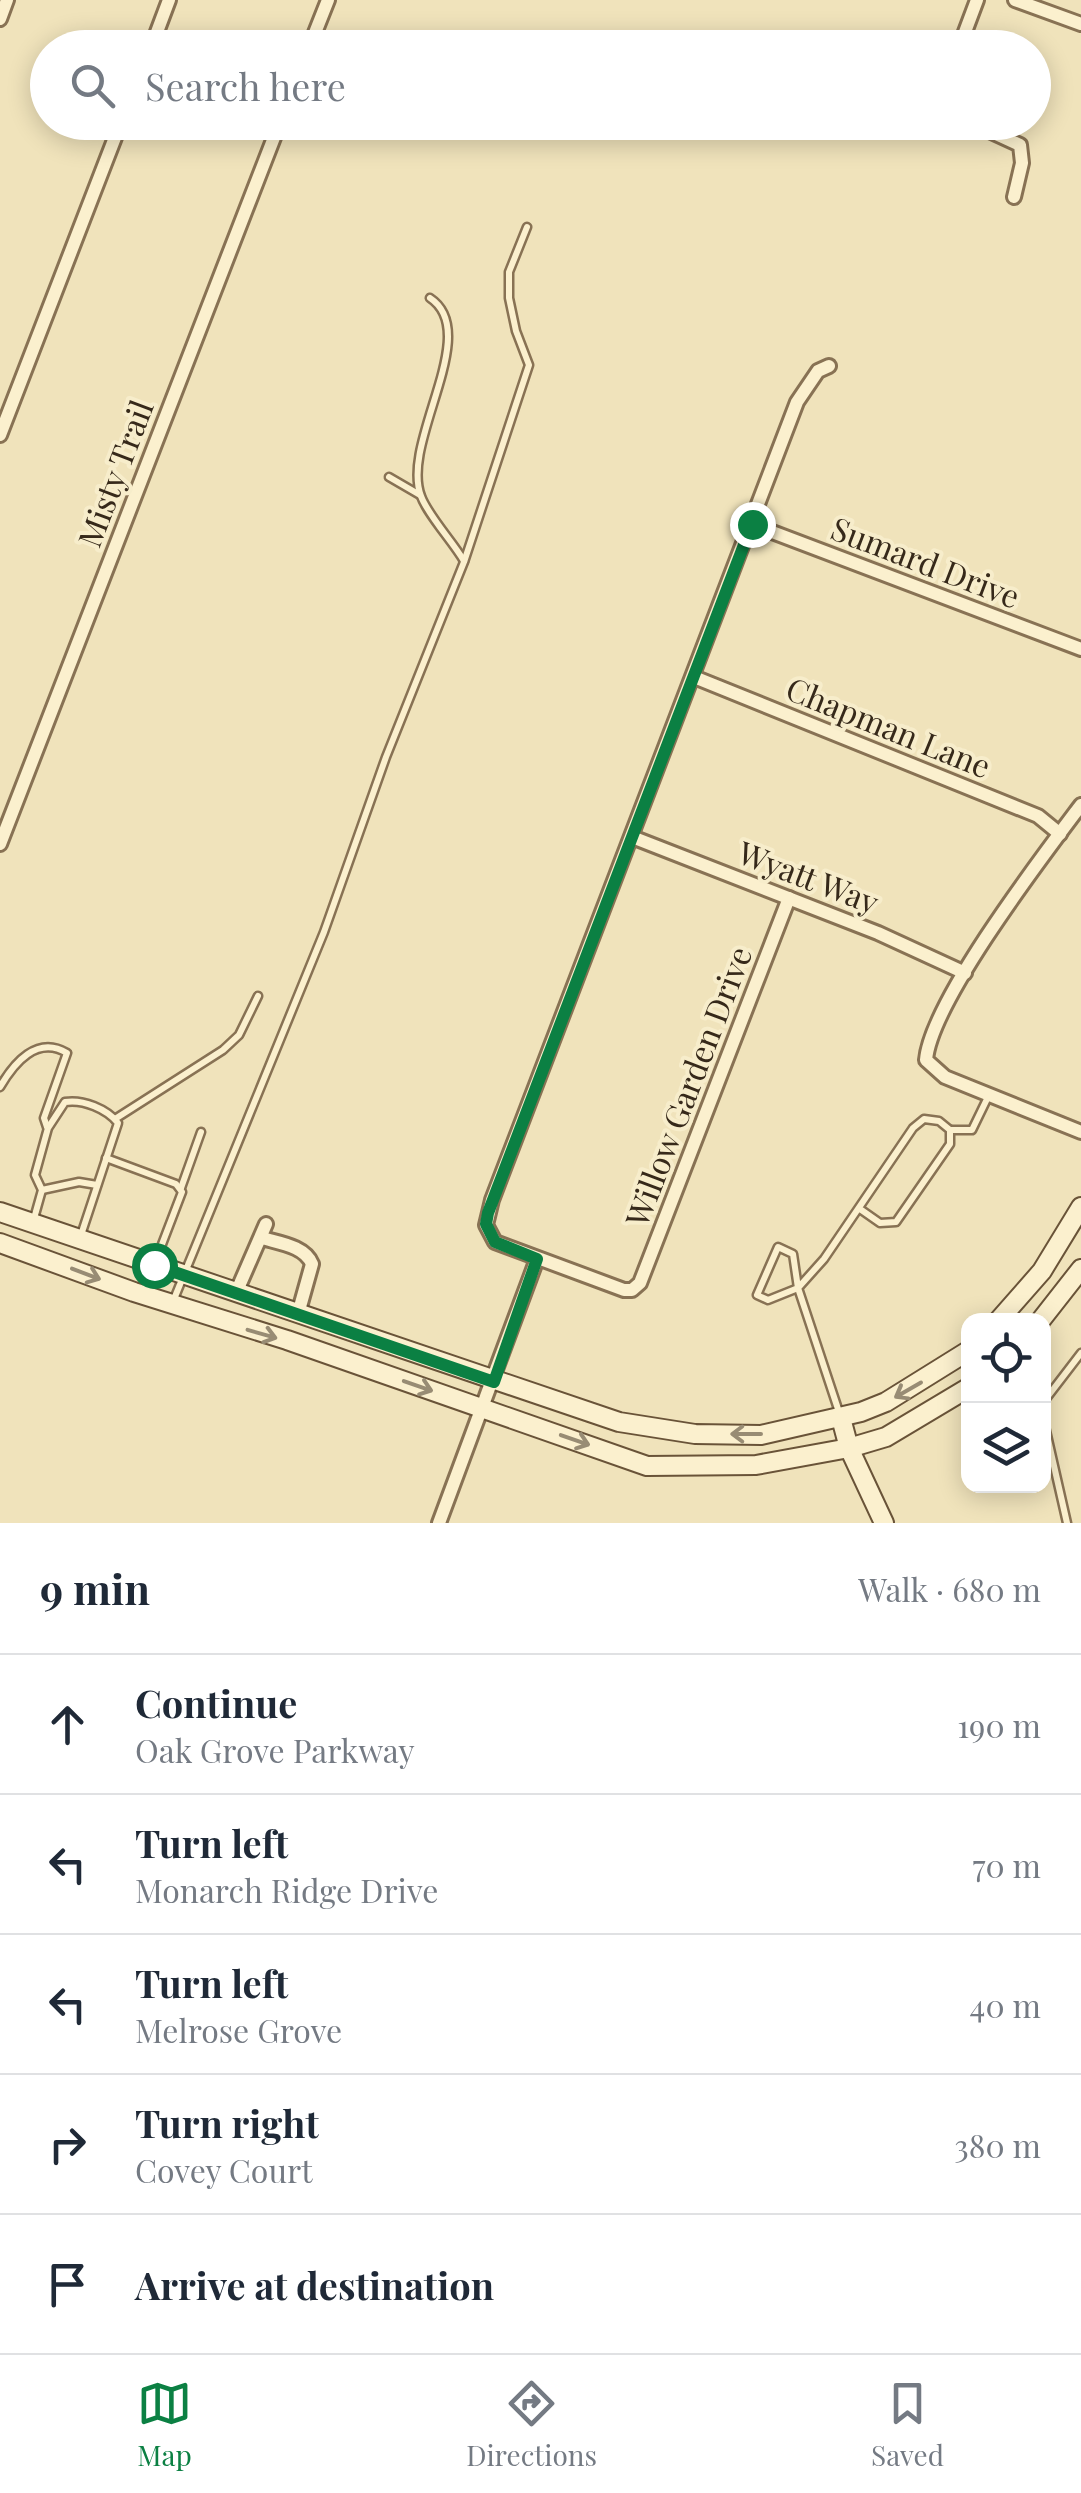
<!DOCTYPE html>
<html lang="en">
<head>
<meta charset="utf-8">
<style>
  :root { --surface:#fff; --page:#f2f2f3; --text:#1f2937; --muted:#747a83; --line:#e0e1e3; --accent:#0b8043 }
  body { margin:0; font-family:"Playfair Display",serif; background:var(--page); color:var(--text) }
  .controls { position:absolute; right:30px; bottom:30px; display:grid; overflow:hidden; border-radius:20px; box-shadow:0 5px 25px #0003 }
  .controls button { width:90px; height:90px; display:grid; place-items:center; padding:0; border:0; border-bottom:2px solid var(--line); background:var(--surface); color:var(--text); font:50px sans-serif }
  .stop { position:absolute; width:30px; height:30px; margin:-22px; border:8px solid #0b8043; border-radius:50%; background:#fff }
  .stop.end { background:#0b8043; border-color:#fff; box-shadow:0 2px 10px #0008 }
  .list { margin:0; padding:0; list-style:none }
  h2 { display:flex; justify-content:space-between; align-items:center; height:130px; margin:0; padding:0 40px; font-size:42px }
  h2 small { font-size:32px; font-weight:400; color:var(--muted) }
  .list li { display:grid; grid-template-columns:65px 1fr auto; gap:30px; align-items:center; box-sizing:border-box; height:140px; padding:0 40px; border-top:2px solid var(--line) }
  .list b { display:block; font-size:38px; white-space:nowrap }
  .list p { margin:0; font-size:32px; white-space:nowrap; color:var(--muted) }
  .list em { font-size:32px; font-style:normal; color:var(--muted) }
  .icon { flex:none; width:55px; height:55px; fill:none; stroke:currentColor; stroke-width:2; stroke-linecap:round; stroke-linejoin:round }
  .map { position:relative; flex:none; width:1081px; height:1523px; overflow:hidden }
  .search { position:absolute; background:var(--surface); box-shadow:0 5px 25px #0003; left:30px; right:30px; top:30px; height:110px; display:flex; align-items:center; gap:25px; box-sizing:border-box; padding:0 35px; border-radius:55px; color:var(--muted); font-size:38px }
  .sheet { height:830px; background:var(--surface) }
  nav { display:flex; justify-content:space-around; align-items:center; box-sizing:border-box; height:140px; border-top:2px solid var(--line); background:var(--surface); font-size:28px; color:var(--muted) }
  nav a { display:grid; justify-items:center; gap:5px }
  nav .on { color:var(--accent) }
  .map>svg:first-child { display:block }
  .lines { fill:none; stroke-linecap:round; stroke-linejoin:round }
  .lane-casing { stroke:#887254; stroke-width:11 }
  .street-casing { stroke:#887254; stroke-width:18 }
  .secondary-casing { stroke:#695338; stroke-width:22 }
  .lane { stroke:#fbf0ce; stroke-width:6 }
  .street { stroke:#fbf0ce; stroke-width:12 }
  .secondary { stroke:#fbf0ce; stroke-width:18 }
  .oneway { stroke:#988c74 }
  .route { stroke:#0b8043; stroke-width:12 }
  .labels { text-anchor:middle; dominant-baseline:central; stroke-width:8; stroke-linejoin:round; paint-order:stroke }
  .street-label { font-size:32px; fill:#36291a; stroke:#f7edcb }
</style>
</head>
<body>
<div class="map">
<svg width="1081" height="1523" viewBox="0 0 1081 1523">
  <rect width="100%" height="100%" fill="#f0e3bb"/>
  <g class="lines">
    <defs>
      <g id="lane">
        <path d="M 430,298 C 483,333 400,442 421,496 C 427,514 453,542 464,561"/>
        <polyline points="389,477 420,495"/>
        <path d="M 0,1087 C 14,1063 37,1035 67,1053 L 44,1118 L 47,1127"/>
        <polyline points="115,1119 223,1050 239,1035 258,996"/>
        <polyline points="950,1130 972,1130 988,1097"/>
        <polyline points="106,1158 176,1184 182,1192 143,1294"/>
        <polyline points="181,1188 201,1132"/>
        <polyline points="42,1190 79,1182 97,1185"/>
        <path d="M 33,1222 L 42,1190 L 35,1175 L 48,1128 L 65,1102 C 83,1099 107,1109 118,1123 L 81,1235"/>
        <polygon points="778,1247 793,1254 798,1288 768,1300 757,1295"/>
        <polyline points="172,1304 324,932 386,757 464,562 529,365 516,331 509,298 509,272 527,227"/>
        <polyline points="839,1412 798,1288 824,1259 913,1128 924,1119 939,1121 950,1130 950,1144 896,1222 880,1223 860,1209"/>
        <polyline points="1044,1412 1045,1400 1081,1353"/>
        <polyline points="1044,1422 1067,1523"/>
      </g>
      <g id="street">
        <polyline points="1015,0 1081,24"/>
        <polyline points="0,19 7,0"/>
        <polyline points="151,48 169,0"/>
        <polyline points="309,48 328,0"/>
        <polyline points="959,48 977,0"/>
        <polyline points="970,122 1020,145 1022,163 1014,197"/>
        <polyline points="0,435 121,122"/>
        <polyline points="751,524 1081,649"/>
        <polyline points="694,677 1038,816 1060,834"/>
        <path d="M 1081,805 C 1042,857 931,1002 926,1060 L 945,1077 L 1081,1132"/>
        <polyline points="632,837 878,933 965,973"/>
        <polyline points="0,844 280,122"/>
        <polyline points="789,898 640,1283 632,1290 624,1290 495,1242 486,1225 492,1200 797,402 818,371 829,366"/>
        <path d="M 262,1238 C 279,1243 305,1246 312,1264 L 298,1314"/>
        <polyline points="236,1293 266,1224"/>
        <polyline points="439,1523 537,1259"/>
      </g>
      <g id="secondary">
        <polyline points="0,1212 619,1422 695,1434 761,1435 861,1412 886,1402 968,1351"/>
        <polyline points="0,1243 134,1292 287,1340 647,1466 756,1465 849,1448 886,1437 968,1388"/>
        <polyline points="999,1320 1042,1271 1081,1207"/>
        <polyline points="1041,1320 1081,1269"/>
        <polyline points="841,1418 849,1448 884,1523"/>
      </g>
    </defs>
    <use href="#lane" class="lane-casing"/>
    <use href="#street" class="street-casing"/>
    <use href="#secondary" class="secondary-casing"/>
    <use href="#lane" class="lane"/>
    <use href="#street" class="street"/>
    <use href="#secondary" class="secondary"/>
  </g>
  <defs><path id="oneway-shaft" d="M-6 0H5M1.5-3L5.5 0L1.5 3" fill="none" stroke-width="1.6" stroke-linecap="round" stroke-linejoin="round" transform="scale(2.5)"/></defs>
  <g class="oneway">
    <use href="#oneway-shaft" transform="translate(86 1274) rotate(21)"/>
    <use href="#oneway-shaft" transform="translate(262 1334) rotate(16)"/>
    <use href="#oneway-shaft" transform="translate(418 1386) rotate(19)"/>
    <use href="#oneway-shaft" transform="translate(908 1390) rotate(150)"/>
    <use href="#oneway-shaft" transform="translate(746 1434) rotate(180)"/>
    <use href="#oneway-shaft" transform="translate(575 1440) rotate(19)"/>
  </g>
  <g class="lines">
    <polyline class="route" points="154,1265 494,1382 537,1259 495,1242 486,1224 488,1213 752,524"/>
  </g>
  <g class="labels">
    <g class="street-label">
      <text transform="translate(114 473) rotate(-69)">Misty Trail</text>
      <text transform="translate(926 561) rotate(21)">Sumard Drive</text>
      <text transform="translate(889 726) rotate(22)">Chapman Lane</text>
      <text transform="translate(809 876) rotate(21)">Wyatt Way</text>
      <text transform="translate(687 1086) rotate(-69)">Willow Garden Drive</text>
    </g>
  </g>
</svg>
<div class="controls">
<button><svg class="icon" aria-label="locate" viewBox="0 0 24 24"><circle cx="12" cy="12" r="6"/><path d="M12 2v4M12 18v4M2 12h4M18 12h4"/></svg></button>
<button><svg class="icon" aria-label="layers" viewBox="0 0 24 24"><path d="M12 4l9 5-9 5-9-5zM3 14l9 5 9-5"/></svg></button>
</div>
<div class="stop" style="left:154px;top:1265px"></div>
<div class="stop end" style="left:752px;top:524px"></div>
<div class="search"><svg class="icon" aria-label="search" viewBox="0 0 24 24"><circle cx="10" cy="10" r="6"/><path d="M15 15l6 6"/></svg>Search here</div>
</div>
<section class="sheet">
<h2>9 min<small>Walk · 680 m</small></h2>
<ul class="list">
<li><svg class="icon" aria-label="ahead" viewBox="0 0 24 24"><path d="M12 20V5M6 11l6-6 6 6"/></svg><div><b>Continue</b><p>Oak Grove Parkway</p></div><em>190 m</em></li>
<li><svg class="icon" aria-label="left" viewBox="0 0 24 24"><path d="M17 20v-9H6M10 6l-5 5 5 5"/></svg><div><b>Turn left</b><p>Monarch Ridge Drive</p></div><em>70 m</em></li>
<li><svg class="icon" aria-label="left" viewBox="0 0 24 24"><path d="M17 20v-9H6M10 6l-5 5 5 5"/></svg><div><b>Turn left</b><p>Melrose Grove</p></div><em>40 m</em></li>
<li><svg class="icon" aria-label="right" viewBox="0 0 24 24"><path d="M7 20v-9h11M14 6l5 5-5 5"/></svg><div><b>Turn right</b><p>Covey Court</p></div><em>380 m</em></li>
<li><svg class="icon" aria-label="arrive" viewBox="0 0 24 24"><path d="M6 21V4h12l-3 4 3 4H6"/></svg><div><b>Arrive at destination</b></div></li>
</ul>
</section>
<nav>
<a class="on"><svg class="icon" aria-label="map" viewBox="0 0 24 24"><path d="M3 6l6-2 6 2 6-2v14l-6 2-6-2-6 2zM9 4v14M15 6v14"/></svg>Map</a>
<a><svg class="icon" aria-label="directions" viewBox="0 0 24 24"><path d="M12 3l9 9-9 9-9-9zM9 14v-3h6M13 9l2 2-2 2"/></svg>Directions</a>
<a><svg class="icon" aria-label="saved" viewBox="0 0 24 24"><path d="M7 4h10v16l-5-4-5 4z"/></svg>Saved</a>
</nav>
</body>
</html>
